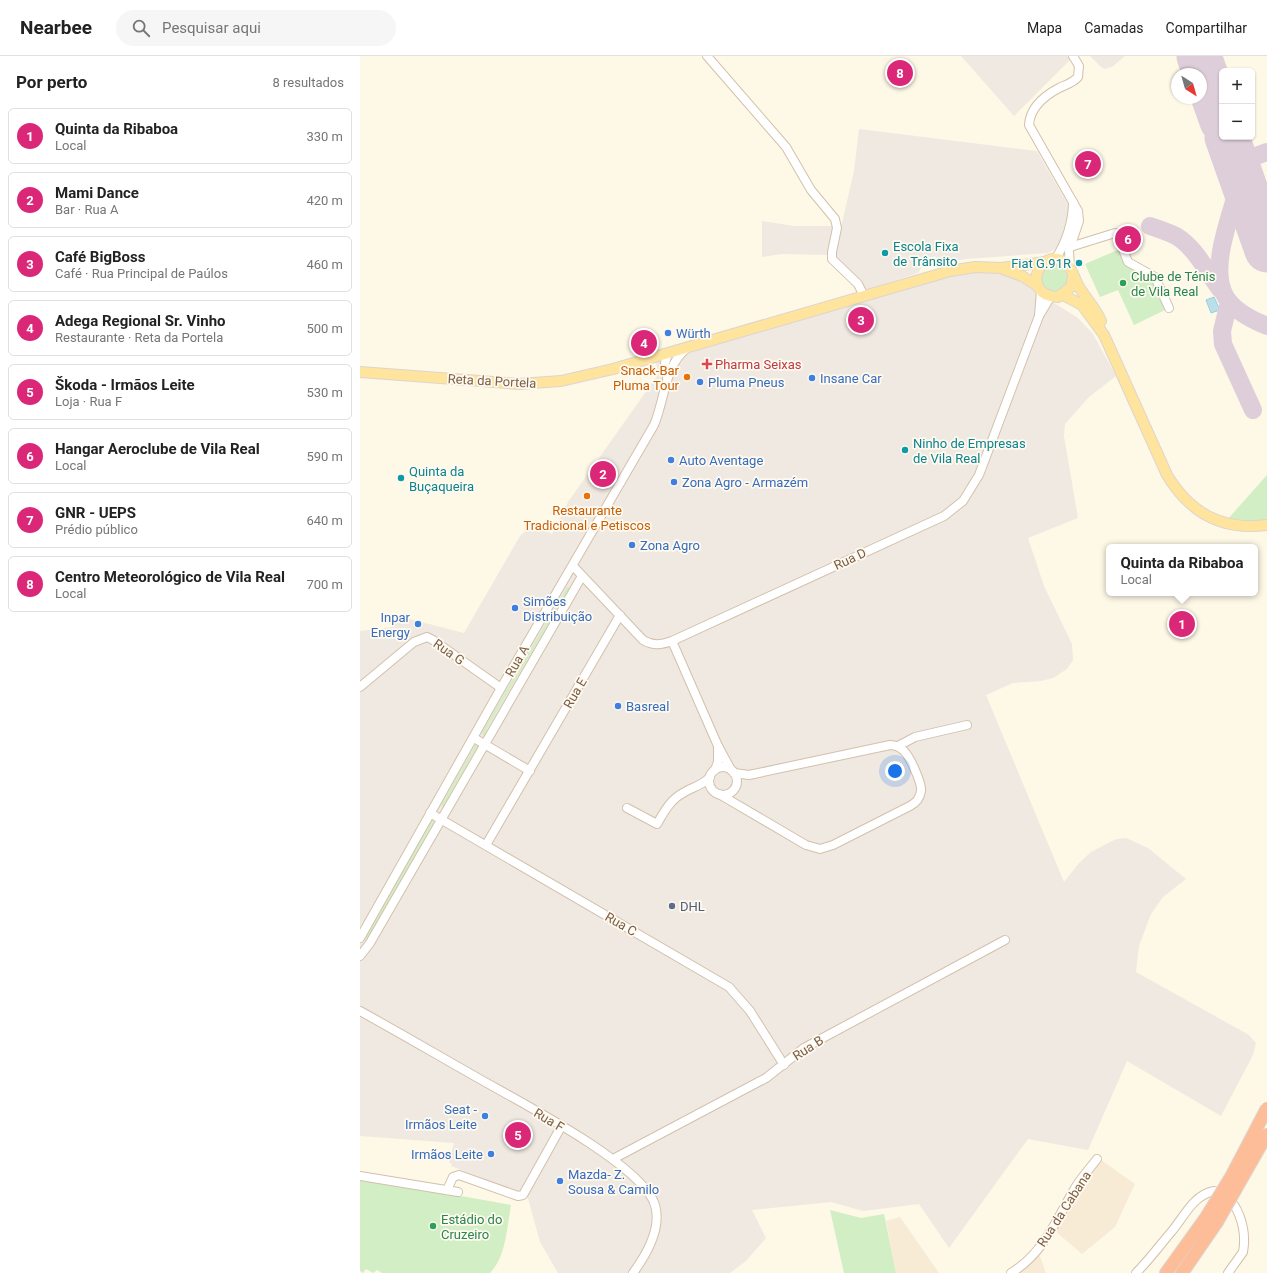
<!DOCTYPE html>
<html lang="pt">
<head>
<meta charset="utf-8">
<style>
  :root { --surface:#fff; --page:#f6f6f6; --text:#222; --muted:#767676; --line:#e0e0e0; --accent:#db2777 }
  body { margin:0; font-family:Roboto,sans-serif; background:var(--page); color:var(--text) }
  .controls { position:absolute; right:12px; top:12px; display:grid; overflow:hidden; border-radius:6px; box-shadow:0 1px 3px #0004 }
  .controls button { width:36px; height:36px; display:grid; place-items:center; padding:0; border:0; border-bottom:1px solid var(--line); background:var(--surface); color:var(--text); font:20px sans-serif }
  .compass { position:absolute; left:811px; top:12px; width:36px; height:36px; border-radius:50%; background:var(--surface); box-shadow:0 1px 3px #0004; rotate:143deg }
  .you { position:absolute; left:535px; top:715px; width:14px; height:14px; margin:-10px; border:3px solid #fff; border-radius:50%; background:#1a73e8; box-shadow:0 0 0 6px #1a73e833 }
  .badge { display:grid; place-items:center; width:26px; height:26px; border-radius:50%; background:var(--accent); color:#fff; font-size:13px; font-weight:700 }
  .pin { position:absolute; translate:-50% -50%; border:2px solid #fff; box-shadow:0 1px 4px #0006 }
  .popup { position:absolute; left:746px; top:488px; width:152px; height:52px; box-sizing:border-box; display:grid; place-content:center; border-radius:6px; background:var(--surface); filter:drop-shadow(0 1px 3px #0005); font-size:13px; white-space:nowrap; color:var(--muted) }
  .popup b { font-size:15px; color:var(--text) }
  .popup::after { content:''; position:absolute; left:50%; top:100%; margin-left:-8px; border:8px solid transparent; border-top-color:var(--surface) }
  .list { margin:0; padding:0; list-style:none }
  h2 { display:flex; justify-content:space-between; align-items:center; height:52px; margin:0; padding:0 16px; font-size:17px }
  h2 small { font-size:13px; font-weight:400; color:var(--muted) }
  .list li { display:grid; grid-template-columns:26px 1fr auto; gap:12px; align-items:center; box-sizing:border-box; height:56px; margin:0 8px 8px; padding:0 8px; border:1px solid var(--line); border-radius:6px }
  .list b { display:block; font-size:15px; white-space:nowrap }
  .list p { margin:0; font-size:13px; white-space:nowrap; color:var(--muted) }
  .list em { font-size:13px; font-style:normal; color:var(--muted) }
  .icon { flex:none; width:22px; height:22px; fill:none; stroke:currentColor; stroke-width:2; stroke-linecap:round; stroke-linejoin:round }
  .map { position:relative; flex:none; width:907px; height:1217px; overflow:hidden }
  header { display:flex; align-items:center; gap:24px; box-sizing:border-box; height:56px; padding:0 20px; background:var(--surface); border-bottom:1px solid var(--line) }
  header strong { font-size:19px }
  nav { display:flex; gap:22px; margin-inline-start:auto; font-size:14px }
  .search { width:280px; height:36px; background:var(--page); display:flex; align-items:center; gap:10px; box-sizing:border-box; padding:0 14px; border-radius:22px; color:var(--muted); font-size:15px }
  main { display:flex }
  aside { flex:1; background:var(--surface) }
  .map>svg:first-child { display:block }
  .residential { fill:#f7ebd5 }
  .industrial { fill:#efe9e1 }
  .green { fill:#d1eec4 }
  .water { fill:#b9dfeb; stroke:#9ecede }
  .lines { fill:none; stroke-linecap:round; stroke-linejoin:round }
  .taxiway { stroke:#ddced9; stroke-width:18 }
  .runway { stroke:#ddced9; stroke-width:45 }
  .minor-casing { stroke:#d3c0ab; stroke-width:10 }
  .major-casing { stroke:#ddd5cf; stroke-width:12 }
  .highway-casing { stroke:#ddd5cf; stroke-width:14 }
  .minor { stroke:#fff; stroke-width:8 }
  .major { stroke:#ffe49e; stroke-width:10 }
  .highway { stroke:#febd99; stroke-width:12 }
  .highway-bridge-casing { stroke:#ddd5cf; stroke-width:14; stroke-linecap:butt }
  .highway-bridge { stroke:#febd99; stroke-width:12 }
  .culture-dot { fill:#0f9aa8; stroke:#fffaf0; stroke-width:1.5 }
  .leisure-dot { fill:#2e9e5b; stroke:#fffaf0; stroke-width:1.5 }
  .shop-dot { fill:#3f7fe0; stroke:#fffaf0; stroke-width:1.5 }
  .health-dot { fill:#e0444e; stroke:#fffaf0; stroke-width:1.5 }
  .food-dot { fill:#e8710a; stroke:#fffaf0; stroke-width:1.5 }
  .service-dot { fill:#5c6f8a; stroke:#fffaf0; stroke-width:1.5 }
  .labels { text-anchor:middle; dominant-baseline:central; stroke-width:3.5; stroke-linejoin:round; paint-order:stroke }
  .culture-label { font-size:13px; fill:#0d838f; stroke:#fffaf0; text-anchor:start }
  .leisure-label { font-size:13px; fill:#27864d; stroke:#fffaf0; text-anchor:start }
  .shop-label { font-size:13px; fill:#366cbe; stroke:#fffaf0; text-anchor:start }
  .health-label { font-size:13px; fill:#be3a42; stroke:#fffaf0; text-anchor:start }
  .food-label { font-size:13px; fill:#c56008; stroke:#fffaf0; text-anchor:end }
  .street-label { font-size:13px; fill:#7c5f48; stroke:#fffaf0 }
  .service-label { font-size:13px; fill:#4e5e75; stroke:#fffaf0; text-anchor:start }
</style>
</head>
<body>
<header>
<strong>Nearbee</strong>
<div class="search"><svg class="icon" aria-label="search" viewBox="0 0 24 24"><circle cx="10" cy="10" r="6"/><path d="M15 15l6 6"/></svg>Pesquisar aqui</div>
<nav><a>Mapa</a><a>Camadas</a><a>Compartilhar</a></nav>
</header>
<main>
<aside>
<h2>Por perto<small>8 resultados</small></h2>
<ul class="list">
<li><span class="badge">1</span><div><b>Quinta da Ribaboa</b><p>Local</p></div><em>330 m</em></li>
<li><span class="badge">2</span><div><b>Mami Dance</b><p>Bar · Rua A</p></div><em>420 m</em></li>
<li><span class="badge">3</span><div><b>Café BigBoss</b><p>Café · Rua Principal de Paúlos</p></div><em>460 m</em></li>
<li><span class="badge">4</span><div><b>Adega Regional Sr. Vinho</b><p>Restaurante · Reta da Portela</p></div><em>500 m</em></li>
<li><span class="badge">5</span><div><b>Škoda - Irmãos Leite</b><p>Loja · Rua F</p></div><em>530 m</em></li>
<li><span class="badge">6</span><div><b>Hangar Aeroclube de Vila Real</b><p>Local</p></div><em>590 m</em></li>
<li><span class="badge">7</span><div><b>GNR - UEPS</b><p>Prédio público</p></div><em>640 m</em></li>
<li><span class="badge">8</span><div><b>Centro Meteorológico de Vila Real</b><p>Local</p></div><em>700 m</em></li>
</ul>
</aside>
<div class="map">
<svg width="907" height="1217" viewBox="0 0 907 1217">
  <rect width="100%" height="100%" fill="#fef8e7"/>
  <g class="residential">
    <polygon points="737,1101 775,1128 755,1171 722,1198 695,1175 679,1198 686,1217 648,1217 667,1203"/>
    <polygon points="540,1161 579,1217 536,1217 526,1165"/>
  </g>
  <g class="industrial">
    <polygon points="601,0 714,0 654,60"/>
    <polygon points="730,0 765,0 752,11 745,13 741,11"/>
    <polygon points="499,73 677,95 710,152 699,188 695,193 688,197 606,203 584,207 579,205 575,200 563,204 562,211 558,217 506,234 498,223 476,203 475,197 494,115"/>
    <polygon points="402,165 434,170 474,170 468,199 422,198 402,201"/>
    <polygon points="607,215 645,216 718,262 733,278 756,320 729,341 705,368 704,380 718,462 668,482 684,530 712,588 713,604 707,613 693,622 681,625 653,627 626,639 704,826 719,807 731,796 756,783 766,782 788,792 826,823 803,841 791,858 779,890 776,916 889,979 896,987 893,999 861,1060 767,1005 728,1094 668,1083 589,1192 559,1148 503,1155 471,1146 392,1154 406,1182 386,1205 370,1217 198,1217 180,1186 167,1139 91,1110 92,1108 89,1106 94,1087 0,1080 0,575 32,571 34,559 104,577 160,480 169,472 174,471 181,472 192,478 208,446 299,317 295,305 585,220"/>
  </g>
  <g class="green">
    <polygon points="760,193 790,220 805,254 774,269 758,234 740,241 725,208"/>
    <circle cx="695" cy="222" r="14"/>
    <polygon points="907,419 907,464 886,466 867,464"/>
    <polygon points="207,531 211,533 208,538 205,539 126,674 128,676 124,681 122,676"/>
    <polygon points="116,688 120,690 118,694 114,696 83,751 81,749"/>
    <polygon points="73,763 77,765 75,770 71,771 8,883 6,882 6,878"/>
    <path d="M 0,1122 L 151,1149 C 147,1171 146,1201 130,1217 L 22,1217 L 17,1214 L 13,1217 L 6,1213 L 3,1217 L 0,1215 Z"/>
    <polygon points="470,1154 501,1162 524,1158 536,1217 484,1217"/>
  </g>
  <polygon class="water" points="854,241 860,254 851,257 846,244"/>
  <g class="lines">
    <g class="taxiway">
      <polyline points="877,107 907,96"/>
      <path d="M 882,122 C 874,145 867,167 862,190 C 853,235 865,253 907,270"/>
      <path d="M 790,170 C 799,173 808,176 816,180 C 835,191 847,216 860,233"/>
      <polyline points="869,246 862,275 863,288 893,354"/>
    </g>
    <g class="runway">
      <polyline points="839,0 862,65"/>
      <polyline points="867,81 907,194"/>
    </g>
    <defs>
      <g id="minor">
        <polyline points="347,0 426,91 451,134 475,163 477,172 472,196 472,203 498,228 504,240"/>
        <polyline points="710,191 755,177 758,181 768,206 795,221 809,252"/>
        <path d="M 695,203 C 706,188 713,165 713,146"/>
        <path d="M 710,212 L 709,195 L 719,165 L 718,155 L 669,69 C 670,51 684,40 699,32 C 705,29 713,27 718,21 L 719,10 L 713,0"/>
        <polyline points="679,259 681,235"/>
        <polyline points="307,321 305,307 308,297"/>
        <path d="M 213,510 L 283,584 C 293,590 301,589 312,585 L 584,460 L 603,445 L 619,419 L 679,260 L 691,240"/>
        <polyline points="312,585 358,690 371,714"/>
        <polyline points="0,631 54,586 67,581 73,584 141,632"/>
        <polyline points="114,682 170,715"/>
        <polyline points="538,690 555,681 607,669"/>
        <circle cx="363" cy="725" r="14"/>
        <polyline points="355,714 358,706 358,691"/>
        <path d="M 359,738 L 446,789 L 460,793 L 473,789 L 550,750 C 556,747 560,742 561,735 C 562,727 550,701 544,695 C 540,691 535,689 530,689 L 389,719 L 374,717"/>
        <path d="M 267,752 L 297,768 C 304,756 310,744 323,737 C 332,731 342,730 350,721"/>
        <polyline points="70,757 369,931 390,955 424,1009"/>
        <polyline points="126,789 260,559"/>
        <path d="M 0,882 L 141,632 L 294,369 C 305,344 304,310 327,292"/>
        <polyline points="0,900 10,887 222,520"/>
        <path d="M 0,955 C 40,977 79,1000 118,1022 C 160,1046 273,1104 293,1144 C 304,1168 287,1198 273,1217"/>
        <polyline points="253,1103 406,1022 444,992 645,884"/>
        <polyline points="0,1120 98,1136"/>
        <polyline points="87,1134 93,1121 99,1119 158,1140 163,1139 201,1071"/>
        <path d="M 651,1217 C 684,1197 696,1164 715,1132 C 721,1122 730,1112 737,1103"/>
        <path d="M 776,1217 C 789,1204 800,1189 812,1175 C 824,1161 833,1139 854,1135 C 879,1141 887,1174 883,1196 L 868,1217"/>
      </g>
      <g id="major">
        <polyline points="643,213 662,220 678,230"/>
        <path d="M 713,221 L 711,231 L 698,241 C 658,239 681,188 706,207 C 713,213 715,226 721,234 C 728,245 736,253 741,265"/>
        <path d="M 703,239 L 722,249 L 744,279 L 807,419 C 830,457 862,475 907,469"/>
        <polyline points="0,316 159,328 201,325 253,313 590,215 615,211 641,212 685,206"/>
      </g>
      <g id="highway">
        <polyline points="806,1217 847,1160"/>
        <polyline points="822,1217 857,1166"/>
      </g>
    </defs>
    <use href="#minor" class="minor-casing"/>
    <use href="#major" class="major-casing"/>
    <use href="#highway" class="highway-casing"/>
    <use href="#minor" class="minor"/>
    <use href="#major" class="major"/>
    <use href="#highway" class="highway"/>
    <defs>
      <g id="highway-bridge">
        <polyline points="847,1160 871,1121 907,1052"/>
        <polyline points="857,1166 907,1078"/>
      </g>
    </defs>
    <use href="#highway-bridge" class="highway-bridge-casing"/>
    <use href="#highway-bridge" class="highway-bridge"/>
  </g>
  <g class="culture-dot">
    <circle cx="525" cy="197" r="4"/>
    <circle cx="719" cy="207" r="4"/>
    <circle cx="545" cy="394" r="4"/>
    <circle cx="41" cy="422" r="4"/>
  </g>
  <g class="leisure-dot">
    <circle cx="763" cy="227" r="4"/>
    <circle cx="73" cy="1170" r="4"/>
  </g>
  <g class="shop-dot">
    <circle cx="308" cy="277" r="4"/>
    <circle cx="452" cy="322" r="4"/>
    <circle cx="340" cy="326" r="4"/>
    <circle cx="311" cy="404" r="4"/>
    <circle cx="314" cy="426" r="4"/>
    <circle cx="272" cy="489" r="4"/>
    <circle cx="155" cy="552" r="4"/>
    <circle cx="58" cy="568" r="4"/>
    <circle cx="258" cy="650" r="4"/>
    <circle cx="125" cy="1060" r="4"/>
    <circle cx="131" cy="1098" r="4"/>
    <circle cx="200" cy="1125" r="4"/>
  </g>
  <path class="health-dot" d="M345 302h4v4h4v4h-4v4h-4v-4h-4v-4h4z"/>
  <g class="food-dot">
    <circle cx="327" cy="321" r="4"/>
    <circle cx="227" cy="440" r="4"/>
  </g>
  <circle class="service-dot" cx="312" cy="850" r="4"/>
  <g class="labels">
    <g class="culture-label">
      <text x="533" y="190">Escola Fixa<tspan x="533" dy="15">de Trânsito</tspan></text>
      <text x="711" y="207" text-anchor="end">Fiat G.91R</text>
      <text x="553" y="387">Ninho de Empresas<tspan x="553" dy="15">de Vila Real</tspan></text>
      <text x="49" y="415">Quinta da<tspan x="49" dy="15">Buçaqueira</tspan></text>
    </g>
    <g class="leisure-label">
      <text x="771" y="220">Clube de Ténis<tspan x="771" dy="15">de Vila Real</tspan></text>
      <text x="81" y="1163">Estádio do<tspan x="81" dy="15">Cruzeiro</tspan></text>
    </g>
    <g class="shop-label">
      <text x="316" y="277">Würth</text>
      <text x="460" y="322">Insane Car</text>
      <text x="348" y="326">Pluma Pneus</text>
      <text x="319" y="404">Auto Aventage</text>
      <text x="322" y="426">Zona Agro - Armazém</text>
      <text x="280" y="489">Zona Agro</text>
      <text x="163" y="545">Simões<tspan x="163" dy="15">Distribuição</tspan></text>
      <text x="50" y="561" text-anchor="end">Inpar<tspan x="50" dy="15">Energy</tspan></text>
      <text x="266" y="650">Basreal</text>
      <text x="117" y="1053" text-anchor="end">Seat -<tspan x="117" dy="15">Irmãos Leite</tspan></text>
      <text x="123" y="1098" text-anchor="end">Irmãos Leite</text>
      <text x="208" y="1118">Mazda- Z.<tspan x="208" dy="15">Sousa &amp; Camilo</tspan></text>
    </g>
    <g class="health-label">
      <text x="355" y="308">Pharma Seixas</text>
    </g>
    <g class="food-label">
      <text x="319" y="314">Snack-Bar<tspan x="319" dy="15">Pluma Tour</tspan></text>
      <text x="227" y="454" text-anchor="middle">Restaurante<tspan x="227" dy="15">Tradicional e Petiscos</tspan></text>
    </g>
    <g class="street-label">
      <text transform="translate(132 325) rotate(3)">Reta da Portela</text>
      <text transform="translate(490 503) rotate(-25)">Rua D</text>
      <text transform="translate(89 596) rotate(35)">Rua G</text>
      <text transform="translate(157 605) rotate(-60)">Rua A</text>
      <text transform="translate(215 637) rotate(-60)">Rua E</text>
      <text transform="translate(261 868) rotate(30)">Rua C</text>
      <text transform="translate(448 992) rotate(-33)">Rua B</text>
      <text transform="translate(189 1064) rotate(31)">Rua F</text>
      <text transform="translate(704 1153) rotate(-57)">Rua da Cabana</text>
    </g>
    <g class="service-label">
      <text x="320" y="850">DHL</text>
    </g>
  </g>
</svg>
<div class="controls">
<button>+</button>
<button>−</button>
</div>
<svg class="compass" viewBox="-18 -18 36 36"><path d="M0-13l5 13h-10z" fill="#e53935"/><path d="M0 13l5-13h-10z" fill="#767676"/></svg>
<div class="you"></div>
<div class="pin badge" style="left:822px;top:568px">1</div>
<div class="popup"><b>Quinta da Ribaboa</b>Local</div>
<div class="pin badge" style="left:243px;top:418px">2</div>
<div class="pin badge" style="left:501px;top:264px">3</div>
<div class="pin badge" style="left:284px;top:287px">4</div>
<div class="pin badge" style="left:158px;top:1079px">5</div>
<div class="pin badge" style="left:768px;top:183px">6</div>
<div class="pin badge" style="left:728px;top:108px">7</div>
<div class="pin badge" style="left:540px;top:17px">8</div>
</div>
</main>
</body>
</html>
